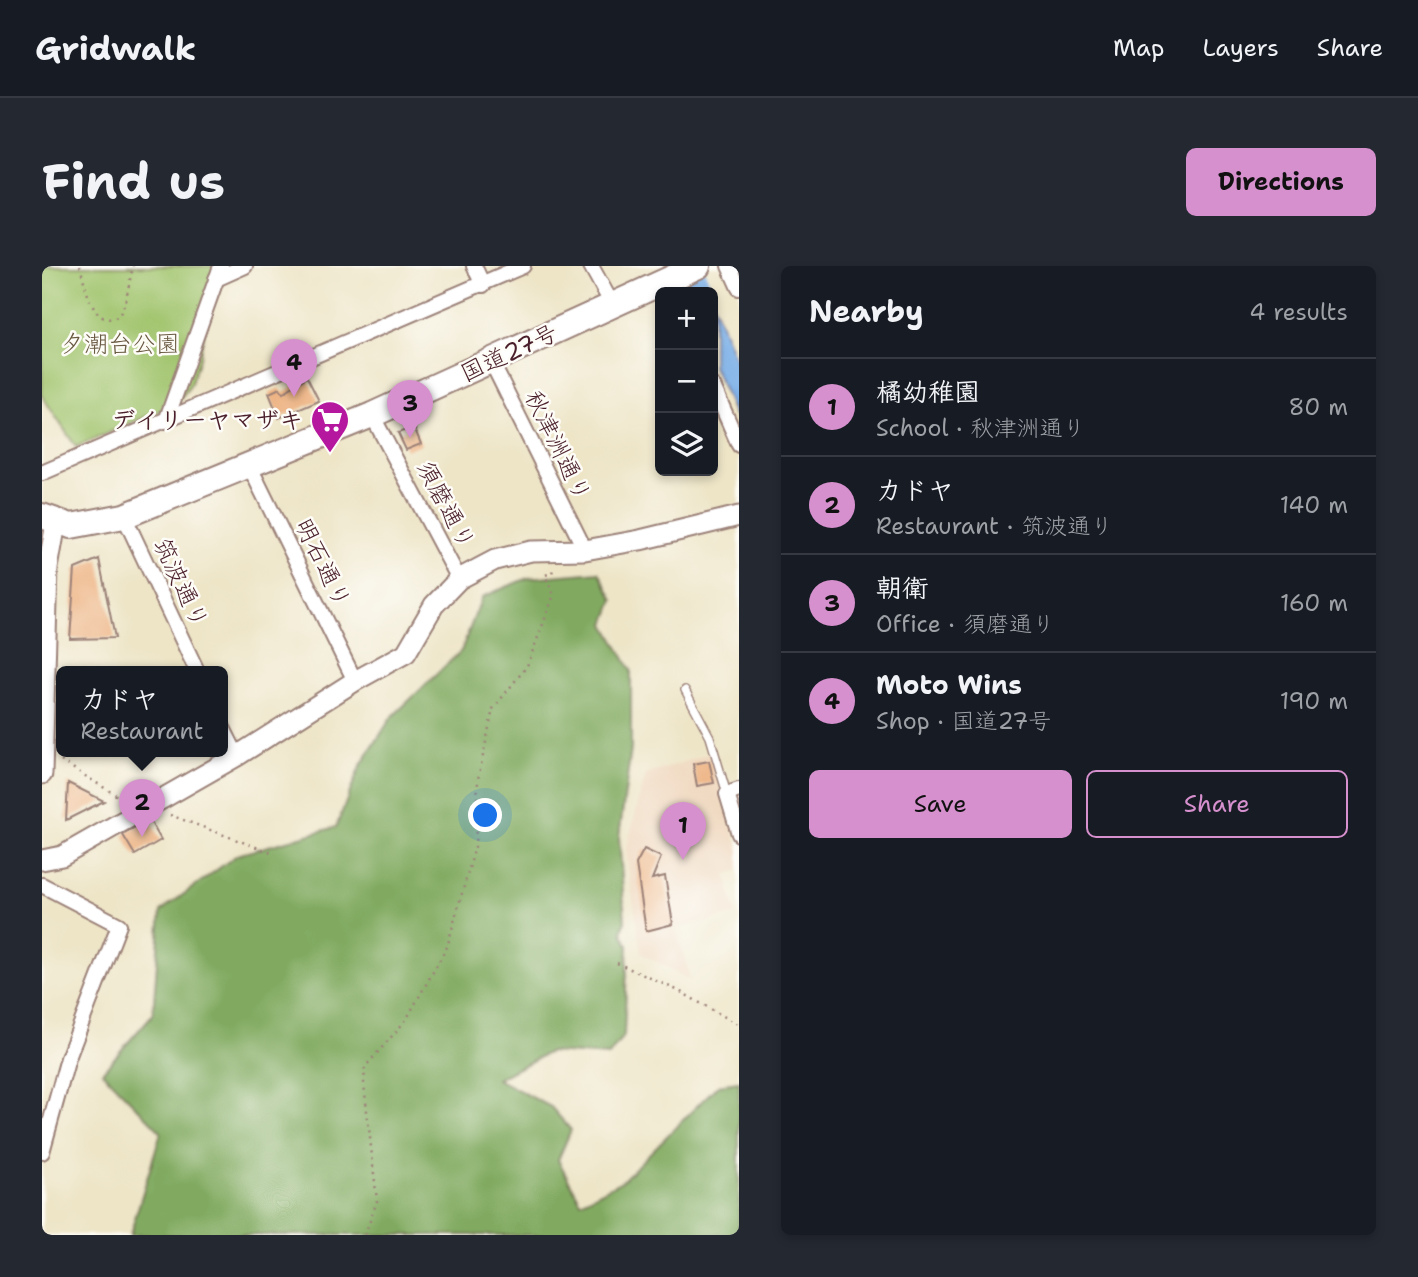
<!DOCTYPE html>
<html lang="en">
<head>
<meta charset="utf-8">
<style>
  :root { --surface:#171b24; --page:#242831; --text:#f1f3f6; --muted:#9ea1a6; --line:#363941; --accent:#d690ce }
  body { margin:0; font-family:"Shantell Sans","Klee One",sans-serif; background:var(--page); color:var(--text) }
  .controls { position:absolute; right:21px; top:21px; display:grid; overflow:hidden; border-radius:10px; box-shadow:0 4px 10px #0003 }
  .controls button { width:63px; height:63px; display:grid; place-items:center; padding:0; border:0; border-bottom:2px solid var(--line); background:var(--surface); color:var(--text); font:35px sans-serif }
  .you { position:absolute; left:444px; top:550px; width:24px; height:24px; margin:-18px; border:5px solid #fff; border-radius:50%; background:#1a73e8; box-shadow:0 0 0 10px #1a73e833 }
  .badge { display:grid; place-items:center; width:46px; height:46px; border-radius:50%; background:var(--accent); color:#111; font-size:23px; font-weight:700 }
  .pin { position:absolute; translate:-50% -58px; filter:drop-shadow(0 2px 4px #0008) }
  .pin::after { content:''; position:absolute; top:37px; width:24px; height:21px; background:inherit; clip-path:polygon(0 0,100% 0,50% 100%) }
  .popup { position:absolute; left:14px; top:400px; width:172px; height:91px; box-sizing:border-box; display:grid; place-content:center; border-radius:10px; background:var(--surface); filter:drop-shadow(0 2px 5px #0005); font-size:23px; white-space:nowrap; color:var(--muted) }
  .popup b { font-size:26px; color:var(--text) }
  .popup::after { content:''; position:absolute; left:50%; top:100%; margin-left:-14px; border:14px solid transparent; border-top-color:var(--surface) }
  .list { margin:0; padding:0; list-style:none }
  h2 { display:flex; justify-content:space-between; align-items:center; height:91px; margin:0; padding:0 28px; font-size:30px }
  h2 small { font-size:23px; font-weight:400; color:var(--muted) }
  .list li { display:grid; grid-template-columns:46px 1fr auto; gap:21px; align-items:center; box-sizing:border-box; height:98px; padding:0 28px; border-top:2px solid var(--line) }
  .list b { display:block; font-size:26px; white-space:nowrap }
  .list p { margin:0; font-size:23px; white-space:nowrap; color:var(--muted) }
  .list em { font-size:23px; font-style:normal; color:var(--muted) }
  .actions { display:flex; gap:14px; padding:21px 28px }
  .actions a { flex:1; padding:16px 0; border:2px solid var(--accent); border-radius:10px; text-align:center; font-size:24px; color:var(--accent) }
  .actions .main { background:var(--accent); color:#111 }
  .icon { flex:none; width:38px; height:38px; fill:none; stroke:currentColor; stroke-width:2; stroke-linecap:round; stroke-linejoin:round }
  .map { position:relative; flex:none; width:697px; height:969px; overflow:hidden; border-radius:10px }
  header { display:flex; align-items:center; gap:42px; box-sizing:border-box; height:98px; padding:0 35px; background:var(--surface); border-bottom:2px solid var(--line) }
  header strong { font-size:33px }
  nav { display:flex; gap:38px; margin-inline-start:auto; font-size:24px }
  .intro { display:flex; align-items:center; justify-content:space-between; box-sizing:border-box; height:168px; padding:0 42px }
  h1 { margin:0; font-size:49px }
  .button { padding:18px 32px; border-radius:10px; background:var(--accent); color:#111; font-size:24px; font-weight:700 }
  main { display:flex; gap:42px; padding:0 42px }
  aside { flex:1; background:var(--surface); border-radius:10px; box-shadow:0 4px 10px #0003 }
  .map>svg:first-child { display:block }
  .built { fill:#efd6bc }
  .green { fill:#a2c56e; stroke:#76724c; stroke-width:2 }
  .forest { fill:#81aa61; stroke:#666446; stroke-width:2 }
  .water { fill:#79aee7; stroke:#626689; stroke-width:2 }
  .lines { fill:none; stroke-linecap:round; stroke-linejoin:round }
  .river { stroke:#79aee7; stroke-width:30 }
  .building { fill:#edb282 }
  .lane-casing { stroke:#9c8279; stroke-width:10 }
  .street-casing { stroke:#9c8279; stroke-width:18 }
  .secondary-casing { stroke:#9c8279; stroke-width:23 }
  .highway-casing { stroke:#9c8279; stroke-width:28 }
  .path { stroke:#9c8279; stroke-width:2.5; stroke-dasharray:2 5; stroke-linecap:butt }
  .lane { stroke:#fff; stroke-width:7 }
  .street { stroke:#fff; stroke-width:14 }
  .secondary { stroke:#fff; stroke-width:19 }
  .highway { stroke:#fff; stroke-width:24 }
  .labels { text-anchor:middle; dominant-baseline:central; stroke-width:5; stroke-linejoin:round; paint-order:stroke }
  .park-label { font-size:24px; fill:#695942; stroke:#fdfcf7 }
  .street-label { font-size:24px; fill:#4a1f2b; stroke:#fdfcf7 }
  .poi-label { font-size:24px; font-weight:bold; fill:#4a1f2b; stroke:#fdfcf7; text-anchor:end }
</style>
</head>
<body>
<header>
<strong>Gridwalk</strong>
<nav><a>Map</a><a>Layers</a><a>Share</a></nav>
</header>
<div class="intro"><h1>Find us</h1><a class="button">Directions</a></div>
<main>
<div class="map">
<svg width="697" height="969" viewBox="0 0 697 969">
  <rect width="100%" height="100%" fill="#fdfcf7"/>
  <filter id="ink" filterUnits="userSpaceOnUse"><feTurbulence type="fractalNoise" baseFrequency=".0143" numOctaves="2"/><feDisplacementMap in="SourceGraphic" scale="14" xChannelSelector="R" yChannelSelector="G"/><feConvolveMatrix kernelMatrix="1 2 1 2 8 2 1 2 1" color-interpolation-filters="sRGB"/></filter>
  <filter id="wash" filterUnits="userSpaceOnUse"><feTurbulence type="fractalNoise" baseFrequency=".00686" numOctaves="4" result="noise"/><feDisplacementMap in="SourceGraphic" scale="28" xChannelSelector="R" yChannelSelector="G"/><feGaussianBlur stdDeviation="1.57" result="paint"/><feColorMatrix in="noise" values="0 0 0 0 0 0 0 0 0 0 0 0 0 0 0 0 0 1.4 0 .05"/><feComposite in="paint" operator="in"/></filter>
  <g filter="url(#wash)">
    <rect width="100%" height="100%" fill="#eee5c7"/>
    <polygon class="built" points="669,487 697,584 697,604 684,608 694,648 634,663 649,715 599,687 584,584 604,509"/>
    <polygon class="green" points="0,0 176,0 157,92 148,120 134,138 34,181 0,130"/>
    <polygon class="forest" points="557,306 572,334 563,358 589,404 589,483 577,571 583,655 580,666 586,680 582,769 567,790 507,786 455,813 509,841 529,864 516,894 539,936 580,915 676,819 697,816 697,969 88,969 119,866 60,806 111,748 119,645 195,589 294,561 318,501 349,452 419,385 440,331 486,312"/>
    <polygon class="water" points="671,38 697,104 697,161 671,100"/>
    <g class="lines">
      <polyline class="river" points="645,0 655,26"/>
    </g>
    <g id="blocks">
      <g class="building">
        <polygon points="265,111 277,135 237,152 227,127 238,122 241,127"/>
        <polygon points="372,161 379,178 364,184 356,167"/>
        <polygon points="57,293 73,372 28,373 33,303"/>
        <polygon points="667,495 672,517 655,520 651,498"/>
        <polygon points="26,517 62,535 24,554"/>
        <polygon points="107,553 119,574 93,589 81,569"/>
        <polygon points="602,583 619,591 610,613 623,610 631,658 604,665 594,598"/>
      </g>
    </g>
  </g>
  <g filter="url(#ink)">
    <use href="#blocks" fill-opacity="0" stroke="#9c8279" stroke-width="2"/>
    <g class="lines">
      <defs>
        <polyline id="lane" points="643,424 668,471 685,528"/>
        <g id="street">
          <polyline points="432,0 441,19"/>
          <polyline points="549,0 570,38"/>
          <polyline points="687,0 697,22"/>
          <polyline points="174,13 203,0"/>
          <polyline points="450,97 543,284"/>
          <polyline points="671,120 697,179"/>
          <polyline points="330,149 417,313"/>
          <polyline points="124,155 179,0"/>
          <polyline points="207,199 313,415"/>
          <polyline points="0,207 481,0"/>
          <polyline points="82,250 155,405"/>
          <polyline points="180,460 195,490"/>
          <polyline points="697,524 685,528 697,568"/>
          <polyline points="0,619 77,659 26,792 0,886"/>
        </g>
        <g id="secondary">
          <polyline points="0,508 6,302 14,257"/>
          <polyline points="0,594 20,590 195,490 313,415 364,387 392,339 417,313 453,294 489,285 543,284 598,274 697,250"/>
        </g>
        <polyline id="highway" points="0,250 29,260 82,250 330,149 656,0"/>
      </defs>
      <use href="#lane" class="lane-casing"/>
      <use href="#street" class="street-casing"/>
      <use href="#secondary" class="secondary-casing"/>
      <use href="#highway" class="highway-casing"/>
      <g class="path">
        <path d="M 38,0 C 43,17 50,65 77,50 L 83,37 L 91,0"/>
        <polyline points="19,495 82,534"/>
        <polyline points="128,549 233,588"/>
        <polyline points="575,697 637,725 697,759"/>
        <polyline points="323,969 335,935 322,818 323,801 364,754 405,681 433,581 436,513 451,443 485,400 512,329 503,309 510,307 511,303"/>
      </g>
      <use href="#lane" class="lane"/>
      <use href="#street" class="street"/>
      <use href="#secondary" class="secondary"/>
      <use href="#highway" class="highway"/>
    </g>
  </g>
  <defs>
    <symbol id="supermarket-pin" viewBox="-11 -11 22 30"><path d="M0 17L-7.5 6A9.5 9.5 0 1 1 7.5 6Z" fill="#b5179e" stroke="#fdfcf7"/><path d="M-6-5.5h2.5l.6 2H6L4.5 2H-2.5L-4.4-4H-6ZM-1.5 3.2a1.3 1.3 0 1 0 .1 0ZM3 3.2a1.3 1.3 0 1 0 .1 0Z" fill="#fff"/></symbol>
  </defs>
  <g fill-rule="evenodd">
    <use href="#supermarket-pin" x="266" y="132" width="44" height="60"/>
  </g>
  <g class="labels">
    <g class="park-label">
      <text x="78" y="78">夕潮台公園</text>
    </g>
    <g class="street-label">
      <text transform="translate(467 87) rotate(-25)">国道27号</text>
      <text transform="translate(516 180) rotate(64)">秋津洲通り</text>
      <text transform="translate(404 239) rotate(62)">須磨通り</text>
      <text transform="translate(281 297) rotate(64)">明石通り</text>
      <text transform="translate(139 317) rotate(65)">筑波通り</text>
    </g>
    <g class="poi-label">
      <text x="261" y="154">デイリーヤマザキ</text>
    </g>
  </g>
</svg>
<div class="controls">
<button>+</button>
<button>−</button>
<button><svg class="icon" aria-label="layers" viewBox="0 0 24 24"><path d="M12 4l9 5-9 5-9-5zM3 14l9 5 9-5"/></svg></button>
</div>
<div class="you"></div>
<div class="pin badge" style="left:641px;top:594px">1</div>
<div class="pin badge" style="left:100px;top:571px">2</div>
<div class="popup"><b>カドヤ</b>Restaurant</div>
<div class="pin badge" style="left:368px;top:172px">3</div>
<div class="pin badge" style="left:252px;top:131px">4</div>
</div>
<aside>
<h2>Nearby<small>4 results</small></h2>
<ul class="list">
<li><span class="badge">1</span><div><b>橘幼稚園</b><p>School · 秋津洲通り</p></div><em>80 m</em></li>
<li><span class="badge">2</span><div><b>カドヤ</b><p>Restaurant · 筑波通り</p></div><em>140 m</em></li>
<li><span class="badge">3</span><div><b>朝衛</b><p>Office · 須磨通り</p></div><em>160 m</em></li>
<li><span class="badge">4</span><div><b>Moto Wins</b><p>Shop · 国道27号</p></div><em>190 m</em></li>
</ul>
<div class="actions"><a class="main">Save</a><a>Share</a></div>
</aside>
</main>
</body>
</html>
